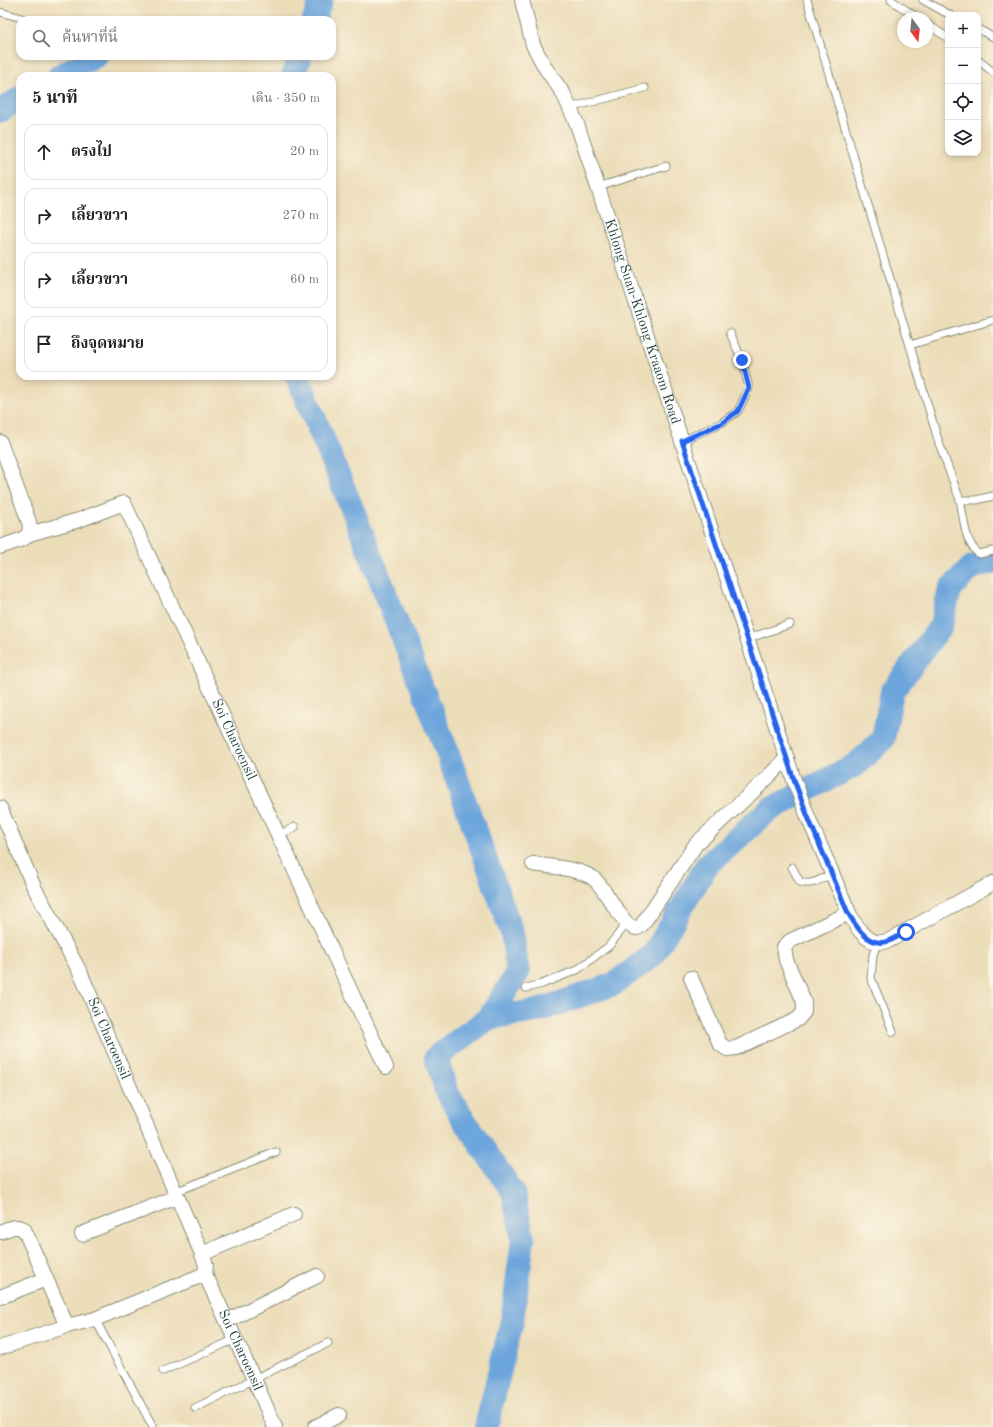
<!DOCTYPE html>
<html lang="th">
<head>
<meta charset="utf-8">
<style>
  :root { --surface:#fff; --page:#f6f6f6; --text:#222; --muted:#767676; --line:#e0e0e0 }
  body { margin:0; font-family:"Old Standard TT","Noto Serif Thai",serif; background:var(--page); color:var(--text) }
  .controls { position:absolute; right:12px; top:12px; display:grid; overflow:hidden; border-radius:8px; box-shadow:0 2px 6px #0003 }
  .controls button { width:36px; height:36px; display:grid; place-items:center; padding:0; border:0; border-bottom:1px solid var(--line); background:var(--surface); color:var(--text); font:20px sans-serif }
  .compass { position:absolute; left:897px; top:12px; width:36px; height:36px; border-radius:50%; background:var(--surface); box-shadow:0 2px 6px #0003; rotate:165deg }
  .stop { position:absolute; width:12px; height:12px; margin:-9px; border:3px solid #2563eb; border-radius:50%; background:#fff }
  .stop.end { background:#2563eb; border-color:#fff; box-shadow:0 1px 4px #0008 }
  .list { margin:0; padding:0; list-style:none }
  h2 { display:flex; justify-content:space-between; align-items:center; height:52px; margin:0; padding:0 16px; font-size:17px }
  h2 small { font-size:13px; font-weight:400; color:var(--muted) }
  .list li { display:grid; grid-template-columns:26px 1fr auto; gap:12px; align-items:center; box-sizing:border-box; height:56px; margin:0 8px 8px; padding:0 8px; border:1px solid var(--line); border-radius:12px }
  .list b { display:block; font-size:15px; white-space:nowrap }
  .list em { font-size:13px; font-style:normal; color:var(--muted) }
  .icon { flex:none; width:22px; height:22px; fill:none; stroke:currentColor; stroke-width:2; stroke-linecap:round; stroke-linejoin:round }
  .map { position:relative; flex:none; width:993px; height:1427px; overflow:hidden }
  .search { position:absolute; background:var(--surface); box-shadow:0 2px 6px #0003; left:16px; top:16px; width:320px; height:44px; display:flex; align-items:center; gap:10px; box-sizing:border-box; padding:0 14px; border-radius:12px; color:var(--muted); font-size:15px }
  .panel { position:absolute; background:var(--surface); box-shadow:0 2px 6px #0003; left:16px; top:72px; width:320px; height:308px; border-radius:12px }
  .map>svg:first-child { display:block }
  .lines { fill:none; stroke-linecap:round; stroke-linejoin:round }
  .river { stroke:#6da6dc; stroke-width:24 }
  .service-casing { stroke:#868d76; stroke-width:9 }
  .minor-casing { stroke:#868d76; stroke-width:16 }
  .service { stroke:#fff; stroke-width:7 }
  .minor { stroke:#fff; stroke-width:14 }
  .route { stroke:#2563eb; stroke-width:5 }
  .labels { text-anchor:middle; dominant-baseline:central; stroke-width:3.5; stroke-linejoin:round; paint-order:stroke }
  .street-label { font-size:14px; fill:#1f3d34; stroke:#fcf5e5 }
</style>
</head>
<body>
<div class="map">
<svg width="993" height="1427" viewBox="0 0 993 1427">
  <rect width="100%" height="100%" fill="#fcf5e5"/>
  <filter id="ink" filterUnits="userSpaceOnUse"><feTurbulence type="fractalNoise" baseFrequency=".025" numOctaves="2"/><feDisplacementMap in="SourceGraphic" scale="8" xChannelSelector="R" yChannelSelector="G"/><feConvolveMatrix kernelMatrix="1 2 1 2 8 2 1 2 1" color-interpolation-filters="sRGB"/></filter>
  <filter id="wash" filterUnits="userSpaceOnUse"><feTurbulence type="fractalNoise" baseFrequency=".012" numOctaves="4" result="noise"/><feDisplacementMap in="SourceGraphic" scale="16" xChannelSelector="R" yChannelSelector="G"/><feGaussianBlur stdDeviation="0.9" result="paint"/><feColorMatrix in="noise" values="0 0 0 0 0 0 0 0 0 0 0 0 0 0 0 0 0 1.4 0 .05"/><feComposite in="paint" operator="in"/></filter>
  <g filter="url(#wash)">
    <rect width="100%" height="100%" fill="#ecddb9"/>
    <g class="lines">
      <g class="river">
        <polyline points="314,20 321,0"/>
        <polyline points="59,76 96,56"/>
        <polyline points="293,76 300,56"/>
        <polyline points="0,111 20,98"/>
        <polyline points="297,376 356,518 445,746 512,933 518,972 489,1018 436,1057 447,1093 468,1126 513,1192 523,1239 512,1321 486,1427"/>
        <polyline points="489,1018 537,1011 614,984 653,955 707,865 769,810 857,764 883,739 892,692 941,626 950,589 972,567 993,562"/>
      </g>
    </g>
  </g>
  <g filter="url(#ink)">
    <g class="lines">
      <defs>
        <g id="service">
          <polyline points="807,0 939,443 960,500 976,500 993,496"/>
          <polyline points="891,0 918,18"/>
          <polyline points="923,0 950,15"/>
          <polyline points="0,12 29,20"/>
          <polyline points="927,24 948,38"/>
          <polyline points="978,29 993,37"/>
          <polyline points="978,60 993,72"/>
          <polyline points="569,108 645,88"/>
          <polyline points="598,187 666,166"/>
          <polyline points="910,345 993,320"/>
          <polyline points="682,441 721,423 738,411 749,388 742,360 730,333"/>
          <path d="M 960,500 C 964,517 964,543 979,554 L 993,551"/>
          <polyline points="747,639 790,624"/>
          <polyline points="279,835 295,827"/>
          <path d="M 792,867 L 800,882 C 812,886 821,879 832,874"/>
          <polyline points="877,943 873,955 871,978 893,1032"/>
          <polyline points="526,988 542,984 577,970 609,946 627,923"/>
          <polyline points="175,1192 276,1152"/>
          <polyline points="95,1319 153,1427"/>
          <polyline points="163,1371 236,1339"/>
          <polyline points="195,1408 328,1343"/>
        </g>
        <g id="minor">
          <path id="s1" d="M 522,0 L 533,45 L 546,69 L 563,93 L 577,124 L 794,780 L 808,817 L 849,913 C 854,923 865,942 878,942 C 881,942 885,942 888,941 L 993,883"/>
          <polyline points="0,442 29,522 30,528 29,534"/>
          <path id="s2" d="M 0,547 L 23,539 L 29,534 L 79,520 L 124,503 L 386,1067"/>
          <path id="s3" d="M 0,808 L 34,887 L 80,972 L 202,1254 L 206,1265 L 205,1274 L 95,1319 L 67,1326 L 0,1348"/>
          <path d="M 533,864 C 551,867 578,868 593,878 C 603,884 624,929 636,928 C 641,928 646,919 648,916 L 696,844 L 762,783 L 787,758"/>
          <polyline points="691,978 720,1044 727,1049 736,1048 798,1019 804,1012 804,1002 786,960 784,947 790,941 849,913"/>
          <path d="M 0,1232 C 8,1229 16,1224 24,1229 L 67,1326"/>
          <polyline points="82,1234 177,1197"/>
          <polyline points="202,1254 294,1214"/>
          <path id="s4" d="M 205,1274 L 254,1379 L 275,1427"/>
          <polyline points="0,1297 46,1279"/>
          <polyline points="227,1321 317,1276"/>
          <polyline points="315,1427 339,1415"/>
        </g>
      </defs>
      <use href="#service" class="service-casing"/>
      <use href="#minor" class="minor-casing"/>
      <use href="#service" class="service"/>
      <use href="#minor" class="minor"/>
    </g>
  </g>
  <g class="lines" filter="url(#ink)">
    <path class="route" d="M 742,360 L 749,388 L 738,411 L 722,423 L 682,441 L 794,780 L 808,817 L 848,913 C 857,928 869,948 889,941 C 895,939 900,935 906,932"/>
  </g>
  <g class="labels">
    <g class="street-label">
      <text stroke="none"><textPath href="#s1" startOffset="345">Khlong Suan-Khlong Kraaom Road</textPath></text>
      <text stroke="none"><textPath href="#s2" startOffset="393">Soi Charoensil</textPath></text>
      <text stroke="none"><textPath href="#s3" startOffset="255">Soi Charoensil</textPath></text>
      <text stroke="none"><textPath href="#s4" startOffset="84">Soi Charoensil</textPath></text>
    </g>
  </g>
</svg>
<div class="controls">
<button>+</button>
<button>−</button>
<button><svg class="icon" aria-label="locate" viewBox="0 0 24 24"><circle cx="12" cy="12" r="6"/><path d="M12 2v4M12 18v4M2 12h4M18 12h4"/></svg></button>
<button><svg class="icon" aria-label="layers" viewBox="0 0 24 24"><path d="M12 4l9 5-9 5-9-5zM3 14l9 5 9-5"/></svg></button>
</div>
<svg class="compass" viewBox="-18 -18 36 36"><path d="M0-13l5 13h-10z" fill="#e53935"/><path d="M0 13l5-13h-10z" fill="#767676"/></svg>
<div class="stop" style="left:906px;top:932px"></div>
<div class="stop end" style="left:742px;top:360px"></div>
<div class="search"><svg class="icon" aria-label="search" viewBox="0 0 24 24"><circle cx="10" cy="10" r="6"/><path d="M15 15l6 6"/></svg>ค้นหาที่นี่</div>
<section class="panel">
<h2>5 นาที<small>เดิน · 350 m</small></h2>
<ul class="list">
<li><svg class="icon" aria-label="ahead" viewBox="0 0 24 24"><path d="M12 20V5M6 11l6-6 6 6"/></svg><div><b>ตรงไป</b></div><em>20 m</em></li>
<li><svg class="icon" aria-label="right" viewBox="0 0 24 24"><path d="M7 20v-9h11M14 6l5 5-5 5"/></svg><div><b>เลี้ยวขวา</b></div><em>270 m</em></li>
<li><svg class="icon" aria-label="right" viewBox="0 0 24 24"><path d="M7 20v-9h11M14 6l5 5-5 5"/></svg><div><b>เลี้ยวขวา</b></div><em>60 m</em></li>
<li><svg class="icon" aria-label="arrive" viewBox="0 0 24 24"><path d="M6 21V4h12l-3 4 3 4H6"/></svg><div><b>ถึงจุดหมาย</b></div></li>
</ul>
</section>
</div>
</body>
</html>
